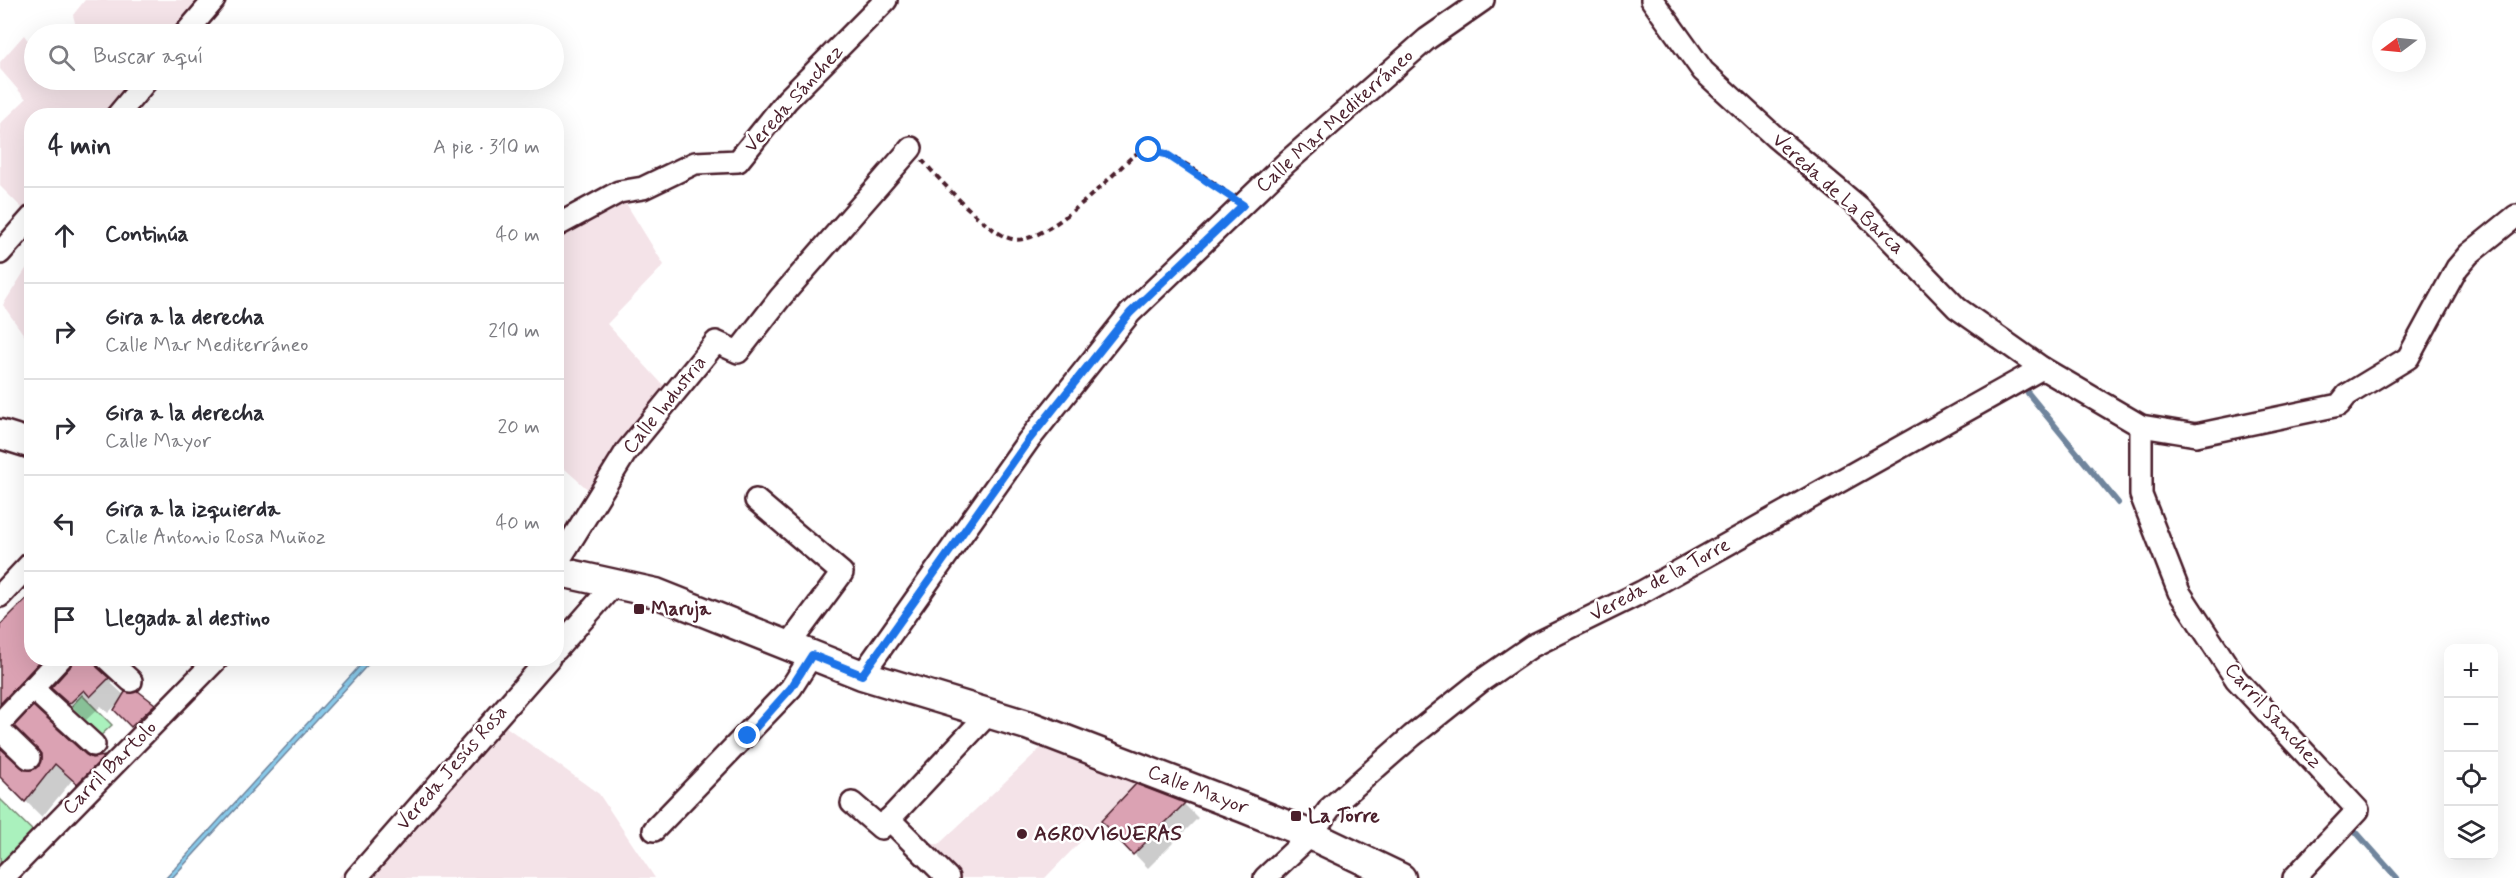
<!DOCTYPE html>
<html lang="es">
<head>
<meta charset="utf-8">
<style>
  :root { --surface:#fff; --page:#f7f7f7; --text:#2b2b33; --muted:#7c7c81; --line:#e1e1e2 }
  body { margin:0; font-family:Mynerve,sans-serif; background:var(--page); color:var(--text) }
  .controls { position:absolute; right:18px; bottom:18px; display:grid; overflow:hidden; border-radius:12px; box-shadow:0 6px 24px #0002 }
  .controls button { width:54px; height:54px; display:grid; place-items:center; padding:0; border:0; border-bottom:2px solid var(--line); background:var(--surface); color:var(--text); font:30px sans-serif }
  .compass { position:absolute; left:2372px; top:18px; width:54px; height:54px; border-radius:50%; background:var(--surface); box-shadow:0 6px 24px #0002; rotate:254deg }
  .stop { position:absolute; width:18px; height:18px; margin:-14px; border:4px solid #1a73e8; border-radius:50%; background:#fff }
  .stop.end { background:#1a73e8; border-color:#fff; box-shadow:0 2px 6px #0008 }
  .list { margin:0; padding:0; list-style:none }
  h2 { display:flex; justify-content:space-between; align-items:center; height:78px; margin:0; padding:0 24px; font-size:26px }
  h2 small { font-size:20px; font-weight:400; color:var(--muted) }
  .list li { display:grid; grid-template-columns:39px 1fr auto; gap:18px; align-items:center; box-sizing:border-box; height:96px; padding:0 24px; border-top:2px solid var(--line) }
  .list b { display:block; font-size:22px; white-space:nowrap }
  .list p { margin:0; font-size:20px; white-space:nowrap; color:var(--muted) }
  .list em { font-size:20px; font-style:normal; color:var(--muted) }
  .icon { flex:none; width:33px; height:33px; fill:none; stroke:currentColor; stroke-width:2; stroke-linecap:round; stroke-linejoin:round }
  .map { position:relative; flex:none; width:2516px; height:878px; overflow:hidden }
  .search { position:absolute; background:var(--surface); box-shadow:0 6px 24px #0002; left:24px; top:24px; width:540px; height:66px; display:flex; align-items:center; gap:15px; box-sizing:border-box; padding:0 21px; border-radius:33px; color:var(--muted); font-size:22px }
  .panel { position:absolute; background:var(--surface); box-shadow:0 6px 24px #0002; left:24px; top:108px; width:540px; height:558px; border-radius:24px }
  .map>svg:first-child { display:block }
  .built { fill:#f4e3e8 }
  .green { fill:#aaf1bd; stroke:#7a8874; stroke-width:1.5 }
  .water { fill:#88c9e9; stroke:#6f859d; stroke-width:1.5 }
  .shadow { fill:#0003 }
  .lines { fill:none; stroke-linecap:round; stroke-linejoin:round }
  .stream { stroke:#6f859d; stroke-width:6 }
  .building { fill:#dba2b3; stroke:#4a1f2b; stroke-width:1.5 }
  .minor-casing { stroke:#4a1f2b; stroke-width:26 }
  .secondary-casing { stroke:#4a1f2b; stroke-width:33 }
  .path { stroke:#4a1f2b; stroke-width:4; stroke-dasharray:6 4.5; stroke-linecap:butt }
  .minor { stroke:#fff; stroke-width:21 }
  .secondary { stroke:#fff; stroke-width:28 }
  .route { stroke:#1a73e8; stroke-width:8 }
  .poi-dot { fill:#4a1f2b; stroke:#fff; stroke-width:2 }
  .labels { text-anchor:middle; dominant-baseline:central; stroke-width:5; stroke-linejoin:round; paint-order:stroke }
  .street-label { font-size:20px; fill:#4a1f2b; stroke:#fff }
  .poi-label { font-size:20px; font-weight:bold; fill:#4a1f2b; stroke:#fff; text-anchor:start }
</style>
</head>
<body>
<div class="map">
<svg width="2516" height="878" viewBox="0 0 2516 878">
  <rect width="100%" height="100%" fill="#fff"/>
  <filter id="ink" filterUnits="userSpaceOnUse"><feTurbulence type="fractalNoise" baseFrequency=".0167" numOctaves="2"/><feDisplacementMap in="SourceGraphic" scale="12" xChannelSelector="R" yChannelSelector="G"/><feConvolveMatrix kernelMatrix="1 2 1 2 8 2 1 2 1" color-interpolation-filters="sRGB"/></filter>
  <g filter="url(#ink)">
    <g class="built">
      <polygon points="85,0 213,0 184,34 78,34 73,15"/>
      <polygon points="24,35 34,49 34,80 147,80 117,115 32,116 31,217 0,186 0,124 26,99 0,69 0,62"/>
      <polygon points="619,192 664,265 607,324 675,398 602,502 557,462 557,226"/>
      <polygon points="31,261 31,345 3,305"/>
      <polygon points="487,713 599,794 655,878 338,878"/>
      <polygon points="1044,745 1141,779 1045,878 948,878 917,845 939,844"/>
    </g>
    <g class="green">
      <polygon points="82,695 112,725 97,739 67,711"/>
      <polygon points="0,799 40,838 0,878"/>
    </g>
    <polygon class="water" points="366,659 373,659 172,878 166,878"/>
    <g class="shadow">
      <polygon points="32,593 32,658 99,658 111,671 112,684 124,695 154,705 162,714 141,735 116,710 120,701 108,713 101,706 86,720 53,688 62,677 60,675 7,731 4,751 21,769 34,772 43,762 85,756 92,759 104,757 120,774 95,799 73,779 42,817 0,776 0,626"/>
      <polygon points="1137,786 1185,805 1198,818 1148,868 1103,821"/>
    </g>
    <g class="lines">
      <g class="stream">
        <polyline points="2028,393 2118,503"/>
        <polyline points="2357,833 2397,878"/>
      </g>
    </g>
    <g class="building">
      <polygon points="32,593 32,658 43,658 0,704 0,625"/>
      <polygon points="73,658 94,658 97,667 109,678 90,697 84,690 69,704 51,688 70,667"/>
      <polygon points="138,691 155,704 131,727 114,710 125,692"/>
      <polygon points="33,706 86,755 92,758 105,756 77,784 55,764 25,802 0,777 0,748 25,770 39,766 41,754 14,726"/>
      <polygon points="1136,784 1185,803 1133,855 1101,821"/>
    </g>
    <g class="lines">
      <defs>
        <g id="minor">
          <polyline points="1652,0 1703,71 1775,137 1860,208 1957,308 2042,368 2141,426 2196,435 2339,405 2347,395 2408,358 2457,268 2469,254 2516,216"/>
          <polyline points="185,34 214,0"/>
          <polyline points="117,116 147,80"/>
          <polyline points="556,226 619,192 643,188 695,163 738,161 787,100 886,0"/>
          <polyline points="0,253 32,217"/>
          <polyline points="2141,426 2141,495 2179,592 2236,679 2358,810 2294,878"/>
          <polyline points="756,500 842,573 788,646"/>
          <polyline points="556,565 626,452 716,342 738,352 780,298 911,148"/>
          <polyline points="0,596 32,562"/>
          <polyline points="556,650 616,582"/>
          <polyline points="106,658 131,681"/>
          <polyline points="862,675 1028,441 1130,313 1287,162 1427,39 1483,0"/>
          <polyline points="32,688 94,745"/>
          <polyline points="0,723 61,658"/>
          <polyline points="0,730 29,758"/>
          <polyline points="852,803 881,828 990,712"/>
          <polyline points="889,819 948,878"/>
          <polyline points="654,830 791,688 812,655"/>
          <polyline points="3,878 218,658"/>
          <polyline points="356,878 549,658"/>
          <polyline points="1265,878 1311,835 1330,808 1412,736 1481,681 1532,646 1642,592 2042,368"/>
        </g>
        <g id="secondary">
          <polyline points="0,434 32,444"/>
          <polyline points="556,571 656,593 862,675 1027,725 1244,808 1311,835 1401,878"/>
        </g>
      </defs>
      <use href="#minor" class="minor-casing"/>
      <use href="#secondary" class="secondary-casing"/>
      <path class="path" d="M 922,160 C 940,180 988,234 1012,239 C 1044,247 1110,177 1134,155 C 1164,140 1203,177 1228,193"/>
      <use href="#minor" class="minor"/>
      <use href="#secondary" class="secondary"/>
    </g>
  </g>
  <g class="lines" filter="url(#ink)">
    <polyline class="route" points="748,736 791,688 812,655 862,675 1028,441 1130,313 1243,205 1166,154 1149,150"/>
  </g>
  <g class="poi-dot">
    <rect x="633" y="603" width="12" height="12" rx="3"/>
    <rect x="1290" y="810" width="12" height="12" rx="3"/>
    <circle cx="1022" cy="834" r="6"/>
  </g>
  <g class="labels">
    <g class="street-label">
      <text transform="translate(794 99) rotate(-48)">Vereda Sánchez</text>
      <text transform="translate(1335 121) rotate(-42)">Calle Mar Mediterráneo</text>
      <text transform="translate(1838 194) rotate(42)">Vereda de La Barca</text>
      <text transform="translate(665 405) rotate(-51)">Calle Industria</text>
      <text transform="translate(1660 580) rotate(-28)">Vereda de la Torre</text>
      <text transform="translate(2273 716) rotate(48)">Carril Sanchez</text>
      <text transform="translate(110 768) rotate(-45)">Carril Bartolo</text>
      <text transform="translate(452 768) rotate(-49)">Vereda Jesús Rosa</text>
      <text transform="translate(1198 790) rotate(21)">Calle Mayor</text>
    </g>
    <g class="poi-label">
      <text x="651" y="609">Maruja</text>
      <text x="1308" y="816">La Torre</text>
      <text x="1034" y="834">AGROVIGUERAS</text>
    </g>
  </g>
</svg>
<div class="controls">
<button>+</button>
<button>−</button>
<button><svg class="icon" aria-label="locate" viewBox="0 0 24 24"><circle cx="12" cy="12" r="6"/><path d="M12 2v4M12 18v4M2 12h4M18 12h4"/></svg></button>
<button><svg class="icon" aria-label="layers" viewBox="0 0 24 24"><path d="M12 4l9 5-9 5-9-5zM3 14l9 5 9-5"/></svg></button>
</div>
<svg class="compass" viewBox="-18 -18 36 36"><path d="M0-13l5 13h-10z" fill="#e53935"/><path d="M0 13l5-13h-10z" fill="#7c7c81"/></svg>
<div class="stop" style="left:1149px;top:150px"></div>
<div class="stop end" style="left:748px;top:736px"></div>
<div class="search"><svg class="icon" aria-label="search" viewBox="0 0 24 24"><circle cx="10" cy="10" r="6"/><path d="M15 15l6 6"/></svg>Buscar aquí</div>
<section class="panel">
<h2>4 min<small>A pie · 310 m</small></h2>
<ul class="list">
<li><svg class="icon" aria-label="ahead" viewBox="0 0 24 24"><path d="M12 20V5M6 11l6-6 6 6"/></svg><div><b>Continúa</b></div><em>40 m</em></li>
<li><svg class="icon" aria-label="right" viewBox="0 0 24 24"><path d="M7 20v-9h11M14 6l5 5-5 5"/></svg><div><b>Gira a la derecha</b><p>Calle Mar Mediterráneo</p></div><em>210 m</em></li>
<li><svg class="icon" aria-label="right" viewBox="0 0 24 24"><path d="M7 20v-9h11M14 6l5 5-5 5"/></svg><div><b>Gira a la derecha</b><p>Calle Mayor</p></div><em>20 m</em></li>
<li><svg class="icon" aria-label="left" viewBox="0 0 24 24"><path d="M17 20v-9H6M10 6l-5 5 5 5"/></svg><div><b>Gira a la izquierda</b><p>Calle Antonio Rosa Muñoz</p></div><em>40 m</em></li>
<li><svg class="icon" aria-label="arrive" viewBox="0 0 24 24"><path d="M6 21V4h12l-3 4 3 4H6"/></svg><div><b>Llegada al destino</b></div></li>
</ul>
</section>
</div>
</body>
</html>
